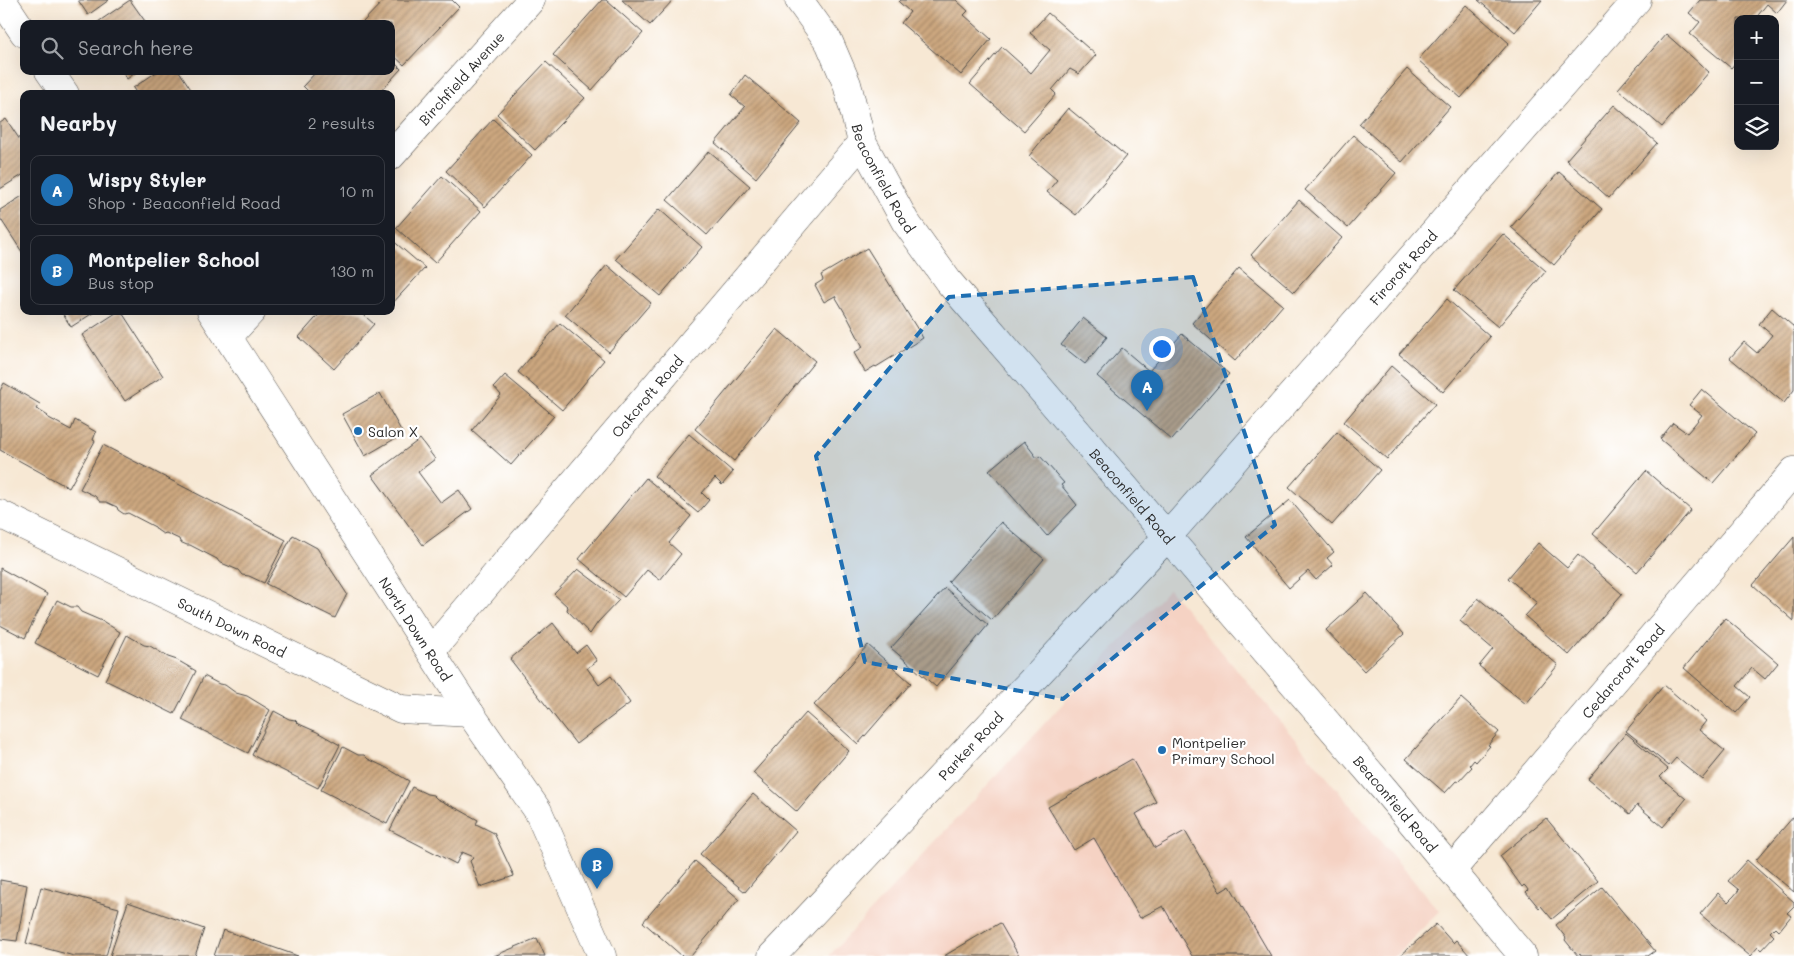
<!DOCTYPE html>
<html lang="en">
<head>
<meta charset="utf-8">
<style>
  :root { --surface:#171b24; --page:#242831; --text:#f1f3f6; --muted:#9ea1a6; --line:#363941; --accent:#1f6fb2 }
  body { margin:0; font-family:Mali,sans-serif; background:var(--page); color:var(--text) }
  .controls { position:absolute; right:15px; top:15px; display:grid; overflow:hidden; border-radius:10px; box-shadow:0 5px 20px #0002 }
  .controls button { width:45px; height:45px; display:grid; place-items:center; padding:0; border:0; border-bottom:1px solid var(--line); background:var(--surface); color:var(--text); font:25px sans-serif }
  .you { position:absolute; left:1161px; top:348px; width:18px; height:18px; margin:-12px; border:4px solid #fff; border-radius:50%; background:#1a73e8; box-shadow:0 0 0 8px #1a73e833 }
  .badge { display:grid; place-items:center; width:32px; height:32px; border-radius:50%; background:var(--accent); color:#fff; font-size:16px; font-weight:700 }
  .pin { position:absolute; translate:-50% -41px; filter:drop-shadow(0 1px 2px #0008) }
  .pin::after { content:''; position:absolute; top:26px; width:18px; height:15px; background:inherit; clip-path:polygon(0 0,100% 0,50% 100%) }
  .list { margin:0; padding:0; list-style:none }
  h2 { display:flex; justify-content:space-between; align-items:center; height:65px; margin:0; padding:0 20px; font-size:21px }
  h2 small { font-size:16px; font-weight:400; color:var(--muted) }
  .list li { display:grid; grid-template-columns:32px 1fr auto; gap:15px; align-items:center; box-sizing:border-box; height:70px; margin:0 10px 10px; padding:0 10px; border:1px solid var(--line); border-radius:10px }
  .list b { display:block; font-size:19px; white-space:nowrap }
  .list p { margin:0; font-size:16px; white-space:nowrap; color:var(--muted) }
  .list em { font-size:16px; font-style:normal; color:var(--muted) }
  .icon { flex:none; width:28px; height:28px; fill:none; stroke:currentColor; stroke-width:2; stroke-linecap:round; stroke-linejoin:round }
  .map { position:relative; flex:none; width:1794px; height:956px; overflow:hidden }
  .search { position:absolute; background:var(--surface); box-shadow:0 5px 20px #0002; left:20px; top:20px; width:375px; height:55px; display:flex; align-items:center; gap:12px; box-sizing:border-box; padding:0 18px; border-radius:10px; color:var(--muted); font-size:19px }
  .panel { position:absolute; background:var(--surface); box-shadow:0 5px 20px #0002; left:20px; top:90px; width:375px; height:225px; border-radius:10px }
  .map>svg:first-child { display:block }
  .built { fill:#f5d2c3 }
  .building { fill:url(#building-hatch) }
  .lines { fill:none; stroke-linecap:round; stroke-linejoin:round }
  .minor-casing { stroke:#4a4744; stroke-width:29 }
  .minor { stroke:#fff; stroke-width:28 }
  .marked { fill:#1f6fb2; fill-opacity:0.2; stroke:#1f6fb2; stroke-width:4; stroke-dasharray:10 6; stroke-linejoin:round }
  .poi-dot { fill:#1f6fb2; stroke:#fff; stroke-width:2 }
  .labels { text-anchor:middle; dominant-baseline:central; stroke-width:4.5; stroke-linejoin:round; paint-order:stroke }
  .street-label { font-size:14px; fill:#2b2b2b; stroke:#fff }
  .poi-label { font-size:14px; fill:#2b2b2b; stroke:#fff; text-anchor:start }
</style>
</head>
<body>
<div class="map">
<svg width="1794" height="956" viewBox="0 0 1794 956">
  <defs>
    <pattern id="building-hatch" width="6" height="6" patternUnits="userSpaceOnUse" patternTransform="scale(1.25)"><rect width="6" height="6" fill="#cca77f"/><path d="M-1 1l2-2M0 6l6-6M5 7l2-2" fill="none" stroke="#a68868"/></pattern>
  </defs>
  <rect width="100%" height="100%" fill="#fff"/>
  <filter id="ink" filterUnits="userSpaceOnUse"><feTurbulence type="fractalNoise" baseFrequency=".02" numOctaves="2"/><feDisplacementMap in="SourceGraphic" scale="10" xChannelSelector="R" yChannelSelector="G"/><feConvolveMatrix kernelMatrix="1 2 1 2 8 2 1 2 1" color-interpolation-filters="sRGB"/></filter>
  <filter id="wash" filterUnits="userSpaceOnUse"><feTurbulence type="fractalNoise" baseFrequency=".0096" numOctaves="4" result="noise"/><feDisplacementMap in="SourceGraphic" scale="20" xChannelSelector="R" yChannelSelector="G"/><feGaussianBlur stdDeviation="1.12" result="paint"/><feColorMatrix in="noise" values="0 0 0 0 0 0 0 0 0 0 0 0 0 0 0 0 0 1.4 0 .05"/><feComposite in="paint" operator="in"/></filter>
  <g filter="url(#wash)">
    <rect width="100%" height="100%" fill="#f7e8d4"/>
    <polygon class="built" points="1169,589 1439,911 1396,956 829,956"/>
    <g id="blocks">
      <g class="building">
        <polygon points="78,0 109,0 88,15"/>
        <polygon points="130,0 147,24 95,24"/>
        <polygon points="384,0 452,0 459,7 404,65 391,53 391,24 361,24"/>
        <polygon points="602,0 606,0 643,33 592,90 553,55"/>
        <polygon points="622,0 673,0 650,25"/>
        <polygon points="901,0 956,0 968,11 964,15 991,39 961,75 901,23 910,12 899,2"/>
        <polygon points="1478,0 1542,0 1515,32"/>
        <polygon points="1700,0 1787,0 1777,13 1767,4 1755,19 1738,19 1738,60 1731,68 1690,34 1700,22 1689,13"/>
        <polygon points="1466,5 1509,43 1461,98 1418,60"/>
        <polygon points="1048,13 1096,55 1079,74 1070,69 1052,90 1056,94 1024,131 970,84 1002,47 1031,73 1050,50 1030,33"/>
        <polygon points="1666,34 1709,72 1662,127 1618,89"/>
        <polygon points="391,59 401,69 378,94 311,94 303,86 317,71 391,71"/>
        <polygon points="546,62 585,98 535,150 497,114"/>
        <polygon points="1407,69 1450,107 1402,162 1359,124"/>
        <polygon points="122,71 138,71 127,79"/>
        <polygon points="158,71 179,71 194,94 137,94 133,88"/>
        <polygon points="745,75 801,123 756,178 715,143 745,107 731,95"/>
        <polygon points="1614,105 1657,143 1609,198 1566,160"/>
        <polygon points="1068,108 1126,156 1076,215 1047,192 1057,180 1029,156"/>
        <polygon points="6,119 24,146 24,174 0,189 0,123"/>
        <polygon points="493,119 532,155 485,207 446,171"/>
        <polygon points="1353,135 1396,173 1348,228 1305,190"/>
        <polygon points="709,151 750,186 707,235 667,200"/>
        <polygon points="1559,172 1602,209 1554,265 1511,227"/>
        <polygon points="442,176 481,211 435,263 396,228"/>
        <polygon points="24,195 24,255 0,218 0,210"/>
        <polygon points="1299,200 1342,238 1294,292 1251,255"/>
        <polygon points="659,209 702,247 660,296 616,259"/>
        <polygon points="1503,234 1546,271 1498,327 1454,290"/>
        <polygon points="391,239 425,268 391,305"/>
        <polygon points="867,248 923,338 876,367 875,366 865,372 854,353 863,347 848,318 835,296 824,302 815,285 823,280 821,275"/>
        <polygon points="607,265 651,303 609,352 565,315"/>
        <polygon points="1239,268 1283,305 1235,361 1192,323"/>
        <polygon points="1447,299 1490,337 1443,392 1399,354"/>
        <polygon points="1772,308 1794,327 1794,390 1784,403 1730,358 1744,342 1757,353 1772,335 1759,324"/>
        <polygon points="61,311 96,311 71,327"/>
        <polygon points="119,311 121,311 163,376 125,401 82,335"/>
        <polygon points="322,311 359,311 374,324 334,369 299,337"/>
        <polygon points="1083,318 1107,337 1085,364 1061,345"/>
        <polygon points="560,323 604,360 562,410 518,372"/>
        <polygon points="777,329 815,361 734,461 695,429"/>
        <polygon points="1182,334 1229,374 1172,440 1097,376 1122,348 1149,371"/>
        <polygon points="1391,366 1435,404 1387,459 1344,422"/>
        <polygon points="505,375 554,416 511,465 472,430 501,395 494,387"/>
        <polygon points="4,383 40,404 37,409 48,416 47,417 71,430 75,420 96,432 93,440 95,441 69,488 0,450 0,391"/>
        <polygon points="1702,389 1755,434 1713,483 1660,439 1673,423 1687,433 1694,425 1702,415 1689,405"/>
        <polygon points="380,393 403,434 365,456 342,414"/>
        <polygon points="1337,432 1380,470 1332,525 1289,487"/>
        <polygon points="689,434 733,472 722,485 715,478 702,493 709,500 698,513 654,476"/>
        <polygon points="420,439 435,459 418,472 441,503 459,490 472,509 423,545 372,475"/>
        <polygon points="1024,441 1037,458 1040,456 1064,483 1061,485 1077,505 1047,536 989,470"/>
        <polygon points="103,445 286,540 264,583 249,576 242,575 238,570 219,562 217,559 190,545 187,545 180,542 179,539 166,533 163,534 157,530 155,527 128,513 124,514 118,510 117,507 106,502 100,502 95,496 80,489"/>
        <polygon points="1646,471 1691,510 1637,572 1593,534"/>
        <polygon points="646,478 691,516 669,543 681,554 660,580 647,570 624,597 579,559"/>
        <polygon points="1290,500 1334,552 1327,558 1333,565 1316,580 1308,571 1289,588 1246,537"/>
        <polygon points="1001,522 1044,559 992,620 948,582"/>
        <polygon points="293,535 317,548 347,594 335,618 266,584"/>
        <polygon points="1794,537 1794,621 1753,585"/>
        <polygon points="1538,543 1567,568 1578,555 1622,594 1569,655 1525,616 1537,603 1508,578"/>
        <polygon points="0,568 47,594 25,638 0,625"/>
        <polygon points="578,569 619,600 598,622 590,634 567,610 568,607 554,594"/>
        <polygon points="945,588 988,625 936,687 891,648"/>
        <polygon points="1367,593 1404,634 1364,671 1326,630"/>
        <polygon points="1478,598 1558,665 1526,704 1479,666 1493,649 1460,621"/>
        <polygon points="57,600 71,607 77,607 81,612 104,622 120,632 98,675 35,643"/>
        <polygon points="1725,618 1778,663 1765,679 1752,668 1737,686 1750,697 1736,713 1684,668"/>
        <polygon points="553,623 576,653 586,645 597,661 587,668 599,685 611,676 630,703 576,744 510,659"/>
        <polygon points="127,635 144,645 150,646 168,657 177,660 196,671 174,714 105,680"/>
        <polygon points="868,645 911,683 858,744 814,705"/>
        <polygon points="204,676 219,684 225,685 236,693 247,696 270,710 248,753 182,720"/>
        <polygon points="1664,685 1706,721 1699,730 1725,751 1702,779 1676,758 1669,766 1626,731"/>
        <polygon points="1461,698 1499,732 1488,745 1490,746 1476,762 1474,760 1470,765 1472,767 1458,782 1456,781 1445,793 1406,759"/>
        <polygon points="274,711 289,719 295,720 299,724 317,732 340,745 318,788 252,755"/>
        <polygon points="806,713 849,751 797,812 753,773"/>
        <polygon points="1626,733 1668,769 1660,777 1686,799 1663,827 1637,805 1630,814 1588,779"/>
        <polygon points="343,747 358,755 364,755 368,759 385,767 409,781 387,824 321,790"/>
        <polygon points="1132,759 1156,802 1136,814 1155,848 1185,831 1220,892 1230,886 1271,956 1192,956 1163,906 1140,918 1094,838 1074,850 1048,807"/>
        <polygon points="412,787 427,794 433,795 437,799 460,810 478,820 476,824 494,833 514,876 480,887 470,861 474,857 462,852 456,864 390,830"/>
        <polygon points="753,794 796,831 745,892 700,854"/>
        <polygon points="1794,816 1794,892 1756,860"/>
        <polygon points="1546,818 1598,881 1552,919 1541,906 1539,908 1526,892 1528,890 1526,887 1524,885 1522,887 1500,856"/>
        <polygon points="1747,860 1794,902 1794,906 1787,913 1791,916 1779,931 1775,927 1770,932 1774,936 1761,950 1758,947 1750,956 1700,914 1718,893 1728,902 1734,896 1739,890 1728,881"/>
        <polygon points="695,861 739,899 691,956 682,956 643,922"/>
        <polygon points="0,880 27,885 17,941 0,939"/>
        <polygon points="41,887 119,908 106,956 74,956 26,943"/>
        <polygon points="1602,887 1655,951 1648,956 1581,956 1580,954 1578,956 1565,940 1566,938 1556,925"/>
        <polygon points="128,902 204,929 195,956 110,956"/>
        <polygon points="1000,923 1019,956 944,956"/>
        <polygon points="1436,924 1453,943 1456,940 1470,956 1400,956"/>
        <polygon points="223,930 261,943 298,956 214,956"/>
        <polygon points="537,938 545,956 494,956"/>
      </g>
    </g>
  </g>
  <g filter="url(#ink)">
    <use href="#blocks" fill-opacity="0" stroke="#4a4744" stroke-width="1"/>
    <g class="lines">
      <defs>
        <g id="minor">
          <polyline points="2,0 24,33"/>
          <path id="s1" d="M 799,0 L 829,42 L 847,84 L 862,142 L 905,221 L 948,281 L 1384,789 L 1523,956"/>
          <polyline points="49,71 65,94"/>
          <path id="s2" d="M 391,156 L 531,0"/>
          <path id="s3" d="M 211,311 L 470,713 L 538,811 L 602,956"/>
          <polyline points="228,337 252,311"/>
          <path id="s4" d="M 0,514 L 401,709 L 470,713"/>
          <path id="s5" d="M 431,651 L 862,142"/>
          <path id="s6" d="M 1452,870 L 1794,471"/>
          <path id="s7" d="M 772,956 L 1168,536 L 1637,0"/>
        </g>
      </defs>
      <use href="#minor" class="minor-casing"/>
      <use href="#minor" class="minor"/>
    </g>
  </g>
  <path class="marked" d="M 1193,277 L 1275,525 L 1063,699 L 865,662 L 816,456 L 949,297 Z"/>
  <g class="poi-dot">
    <circle cx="358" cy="431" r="5"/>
    <circle cx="1162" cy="750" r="5"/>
  </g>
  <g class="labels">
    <g class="street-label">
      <text stroke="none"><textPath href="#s2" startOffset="105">Birchfield Avenue</textPath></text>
      <text stroke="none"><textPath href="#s1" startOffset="199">Beaconfield Road</textPath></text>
      <text stroke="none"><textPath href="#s7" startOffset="934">Fircroft Road</textPath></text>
      <text stroke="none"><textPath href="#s5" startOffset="334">Oakcroft Road</textPath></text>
      <text stroke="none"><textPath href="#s1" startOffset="604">Beaconfield Road</textPath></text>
      <text stroke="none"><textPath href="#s4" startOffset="258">South Down Road</textPath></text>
      <text stroke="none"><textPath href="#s3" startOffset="378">North Down Road</textPath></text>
      <text stroke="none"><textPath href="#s6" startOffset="262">Cedarcroft Road</textPath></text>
      <text stroke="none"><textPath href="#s7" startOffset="289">Parker Road</textPath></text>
      <text stroke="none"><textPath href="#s1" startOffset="1009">Beaconfield Road</textPath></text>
    </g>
    <g class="poi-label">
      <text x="368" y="431">Salon X</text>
      <text x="1172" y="742">Montpelier<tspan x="1172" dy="16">Primary School</tspan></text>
    </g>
  </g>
</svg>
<div class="controls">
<button>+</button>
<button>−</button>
<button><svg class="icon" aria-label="layers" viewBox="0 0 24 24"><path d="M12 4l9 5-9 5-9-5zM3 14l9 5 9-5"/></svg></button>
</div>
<div class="you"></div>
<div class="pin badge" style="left:1147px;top:411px">A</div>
<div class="pin badge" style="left:597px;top:889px">B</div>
<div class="search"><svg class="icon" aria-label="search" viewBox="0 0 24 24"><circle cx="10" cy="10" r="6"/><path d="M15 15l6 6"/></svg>Search here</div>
<section class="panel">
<h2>Nearby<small>2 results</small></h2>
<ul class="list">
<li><span class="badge">A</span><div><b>Wispy Styler</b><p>Shop · Beaconfield Road</p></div><em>10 m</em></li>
<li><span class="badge">B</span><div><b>Montpelier School</b><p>Bus stop</p></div><em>130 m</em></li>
</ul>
</section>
</div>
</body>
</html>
